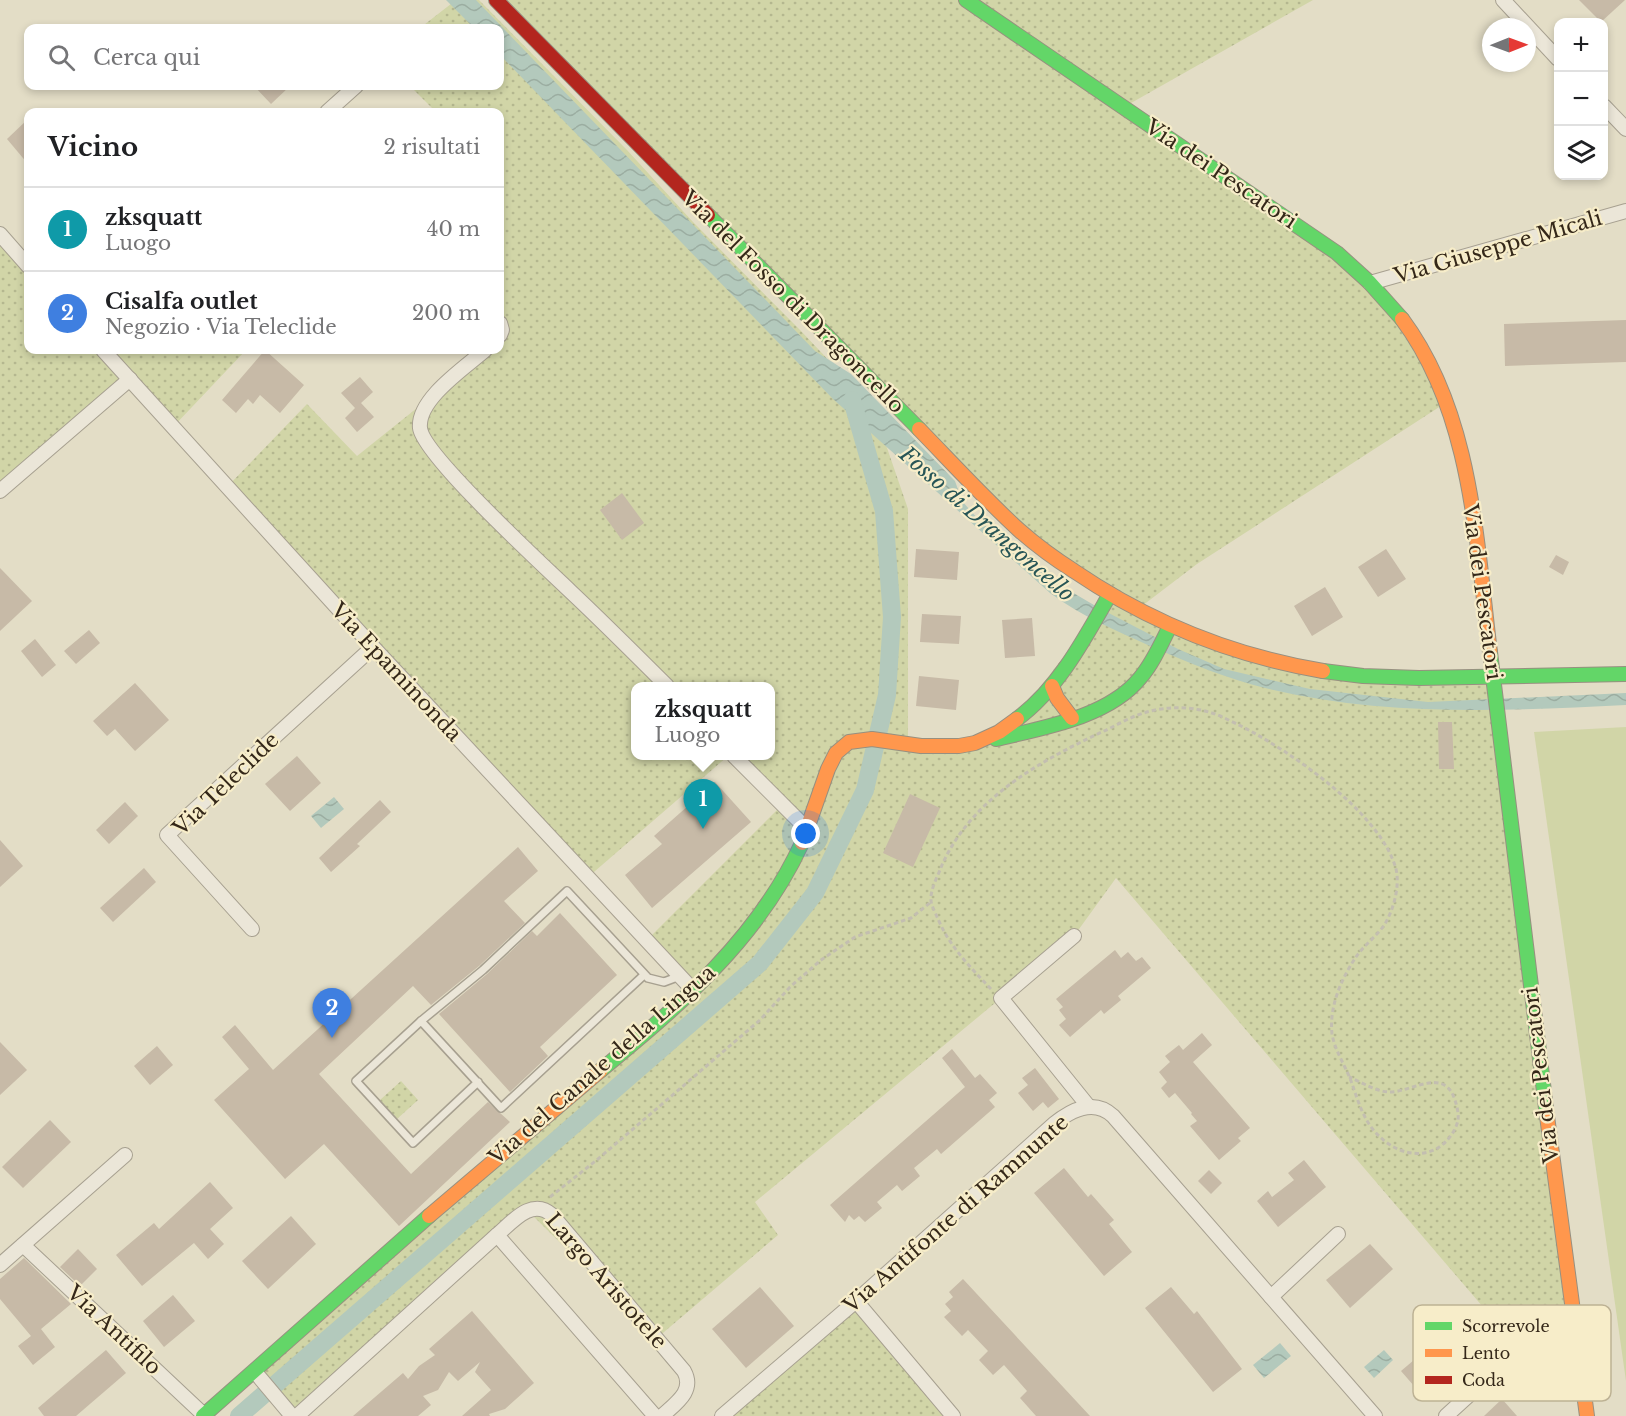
<!DOCTYPE html>
<html lang="it">
<head>
<meta charset="utf-8">
<style>
  :root { --surface:#fff; --page:#f2f2f2; --text:#202124; --muted:#757577; --line:#e0e0e0; --accent:#1a73e8 }
  body { margin:0; font-family:"Libre Baskerville",serif; background:var(--page); color:var(--text) }
  .controls { position:absolute; right:18px; top:18px; display:grid; overflow:hidden; border-radius:12px; box-shadow:0 3px 9px #0003 }
  .controls button { width:54px; height:54px; display:grid; place-items:center; padding:0; border:0; border-bottom:2px solid var(--line); background:var(--surface); color:var(--text); font:30px sans-serif }
  .compass { position:absolute; left:1482px; top:18px; width:54px; height:54px; border-radius:50%; background:var(--surface); box-shadow:0 3px 9px #0003; rotate:89deg }
  .you { position:absolute; left:806px; top:834px; width:21px; height:21px; margin:-15px; border:4px solid #fff; border-radius:50%; background:#1a73e8; box-shadow:0 0 0 9px #1a73e833 }
  .badge { display:grid; place-items:center; width:39px; height:39px; border-radius:50%; background:var(--accent); color:#fff; font-size:20px; font-weight:700 }
  .pin { position:absolute; translate:-50% -50px; filter:drop-shadow(0 2px 3px #0008) }
  .pin::after { content:''; position:absolute; top:32px; width:21px; height:18px; background:inherit; clip-path:polygon(0 0,100% 0,50% 100%) }
  .popup { position:absolute; left:631px; top:682px; width:144px; height:78px; box-sizing:border-box; display:grid; place-content:center; border-radius:12px; background:var(--surface); filter:drop-shadow(0 2px 4px #0005); font-size:20px; white-space:nowrap; color:var(--muted) }
  .popup b { font-size:22px; color:var(--text) }
  .popup::after { content:''; position:absolute; left:50%; top:100%; margin-left:-12px; border:12px solid transparent; border-top-color:var(--surface) }
  .list { margin:0; padding:0; list-style:none }
  h2 { display:flex; justify-content:space-between; align-items:center; height:78px; margin:0; padding:0 24px; font-size:26px }
  h2 small { font-size:20px; font-weight:400; color:var(--muted) }
  .list li { display:grid; grid-template-columns:39px 1fr auto; gap:18px; align-items:center; box-sizing:border-box; height:84px; padding:0 24px; border-top:2px solid var(--line) }
  .list b { display:block; font-size:22px; white-space:nowrap }
  .list p { margin:0; font-size:20px; white-space:nowrap; color:var(--muted) }
  .list em { font-size:20px; font-style:normal; color:var(--muted) }
  .icon { flex:none; width:33px; height:33px; fill:none; stroke:currentColor; stroke-width:2; stroke-linecap:round; stroke-linejoin:round }
  .map { position:relative; flex:none; width:1626px; height:1416px; overflow:hidden }
  .search { position:absolute; background:var(--surface); box-shadow:0 3px 9px #0003; left:24px; top:24px; width:480px; height:66px; display:flex; align-items:center; gap:15px; box-sizing:border-box; padding:0 21px; border-radius:12px; color:var(--muted); font-size:22px }
  .panel { position:absolute; background:var(--surface); box-shadow:0 3px 9px #0003; left:24px; top:108px; width:480px; height:246px; border-radius:12px }
  .map>svg:first-child { display:block }
  .grass { fill:url(#grass-dots) }
  .pitch { fill:#d1d5a7 }
  .water { fill:url(#water-waves) }
  .lines { fill:none; stroke-linecap:round; stroke-linejoin:round }
  .canal { stroke:#b3c9bc; stroke-width:18 }
  .building { fill:#c7baa7 }
  .lane-casing { stroke:#a7a090; stroke-width:10 }
  .street-casing { stroke:#a7a090; stroke-width:16 }
  .fast-casing { stroke:#979080; stroke-width:16 }
  .slow-casing { stroke:#979080; stroke-width:16 }
  .jam-casing { stroke:#979080; stroke-width:16 }
  .path { stroke:#c3beb0; stroke-width:3; stroke-dasharray:4.5 3; stroke-linecap:butt }
  .lane { stroke:#ebe6d8; stroke-width:7 }
  .street { stroke:#ebe6d8; stroke-width:14 }
  .fast { stroke:#63d668; stroke-width:14 }
  .slow { stroke:#ff974d; stroke-width:14 }
  .jam { stroke:#b3261e; stroke-width:14 }
  .labels { text-anchor:middle; dominant-baseline:central; stroke-width:4.5; stroke-linejoin:round; paint-order:stroke }
  .street-label { font-size:21px; fill:#352819; stroke:#f7edc9 }
  .water-label { font-size:22px; font-style:italic; fill:#275556; stroke:#f7edc9 }
  .key { fill:#f7edc9; stroke:#bdb294; stroke-width:1.5 }
  .key-label { font-size:16px; fill:#352819 }
</style>
</head>
<body>
<div class="map">
<svg width="1626" height="1416" viewBox="0 0 1626 1416">
  <defs>
    <pattern id="grass-dots" width="8" height="8" patternUnits="userSpaceOnUse" patternTransform="scale(1.5)"><rect width="8" height="8" fill="#d1d5a7"/><path d="M2 2h.1M6 6h.1" fill="none" stroke="#b4b78f" stroke-width="1.8" stroke-linecap="round"/></pattern>
    <pattern id="water-waves" width="16" height="10" patternUnits="userSpaceOnUse" patternTransform="scale(1.5)"><rect width="16" height="10" fill="#b3c9bc"/><path d="M0 5q4-4 8 0t8 0" fill="none" stroke="#9bada1"/></pattern>
  </defs>
  <rect width="100%" height="100%" fill="#e3ddc6"/>
  <g class="grass">
    <polygon points="456,0 479,0 627,150 693,222 801,331 873,407 908,509 908,745 946,746 1016,719 1106,601 1307,669 1494,677 1580,1367 1536,1369 1116,878 1074,936 1001,998 755,1202 778,1235 657,1338 528,1211 297,1416 255,1372 693,991 646,941 782,805 734,756 771,756 771,686 636,686 636,756 728,756 587,878 227,487 307,404 357,456 432,396 476,350 500,350 500,112 436,112 410,86 500,86 500,28 420,28"/>
    <polygon points="497,0 1313,0 1124,107 1370,283 1447,402 1197,564 1138,609 1070,571"/>
    <polygon points="0,234 28,266 28,350 246,350 173,427 130,380 0,491"/>
    <polygon points="401,1081 418,1100 397,1119 380,1100"/>
    <polygon points="856,1301 953,1416 722,1416"/>
  </g>
  <polygon class="pitch" points="1626,727 1626,1381 1534,732"/>
  <g class="water">
    <path d="M 446,0 L 476,0 L 815,351 L 851,374 L 955,481 L 962,501 L 978,519 L 1022,558 L 1065,588 L 1099,608 L 1178,649 L 1224,669 L 1310,689 L 1428,702 L 1626,693 L 1626,705 C 1507,711 1387,717 1269,689 C 1228,679 1189,663 1150,646 C 1115,630 1081,616 1050,593 L 833,399 L 500,55 L 500,28 L 474,28 Z"/>
    <polygon points="334,797 344,809 321,828 311,816"/>
    <polygon points="1280,1343 1291,1356 1264,1378 1253,1365"/>
    <polygon points="1384,1350 1393,1360 1374,1378 1364,1367"/>
  </g>
  <g class="lines">
    <polyline class="canal" points="239,1416 760,963 815,893 865,790 887,695 892,617 884,511 852,400"/>
  </g>
  <g class="building">
    <polygon points="1579,0 1625,0 1601,22"/>
    <polygon points="254,86 290,86 271,104"/>
    <polygon points="28,119 28,164 7,139"/>
    <polygon points="1626,320 1626,362 1505,366 1504,324"/>
    <polygon points="265,350 304,385 280,413 260,395 253,404 248,399 236,413 222,400"/>
    <polygon points="360,377 373,392 361,403 374,417 357,432 345,418 355,408 341,393"/>
    <polygon points="622,493 644,523 622,540 600,510"/>
    <polygon points="916,549 959,552 957,580 914,577"/>
    <polygon points="1386,549 1406,579 1378,597 1358,567"/>
    <polygon points="1556,555 1569,562 1563,575 1549,567"/>
    <polygon points="0,568 32,601 0,631"/>
    <polygon points="1325,587 1343,617 1312,636 1294,606"/>
    <polygon points="922,614 961,616 959,644 920,642"/>
    <polygon points="1032,618 1035,656 1005,658 1002,620"/>
    <polygon points="89,630 100,643 76,664 64,651"/>
    <polygon points="35,639 56,665 42,677 21,651"/>
    <polygon points="919,676 959,680 956,710 916,706"/>
    <polygon points="135,683 169,720 135,751 115,729 107,736 93,721"/>
    <polygon points="1438,722 1452,722 1454,769 1439,769"/>
    <polygon points="297,756 321,783 290,811 265,784"/>
    <polygon points="715,782 751,822 652,908 625,875 662,844 654,836"/>
    <polygon points="910,794 940,808 913,867 883,853"/>
    <polygon points="380,800 391,812 357,844 360,846 331,872 319,858"/>
    <polygon points="125,802 138,816 109,844 96,830"/>
    <polygon points="0,840 23,866 0,887"/>
    <polygon points="518,847 538,871 504,901 525,923 479,966 431,1005 413,986 319,1074 411,1174 488,1102 510,1122 399,1226 324,1144 285,1179 214,1100 249,1069 222,1037 235,1025 273,1070"/>
    <polygon points="144,868 156,882 113,922 100,908"/>
    <polygon points="560,913 617,975 540,1047 548,1056 510,1092 439,1014 487,974 532,931 537,936"/>
    <polygon points="1115,950 1121,958 1128,952 1136,961 1142,957 1151,968 1118,996 1121,1000 1104,1014 1101,1010 1070,1037 1059,1025 1066,1019 1059,1010 1063,1007 1056,999"/>
    <polygon points="1202,1033 1212,1045 1193,1062 1250,1128 1238,1138 1241,1141 1219,1160 1190,1126 1197,1121 1191,1114 1192,1113 1175,1093 1169,1098 1161,1088 1167,1082 1159,1072 1170,1062 1165,1056 1179,1045 1183,1050"/>
    <polygon points="0,1042 27,1070 0,1095"/>
    <polygon points="157,1046 173,1065 150,1085 134,1066"/>
    <polygon points="952,1049 975,1078 980,1074 997,1093 989,1100 995,1107 941,1154 937,1149 914,1168 920,1176 902,1191 897,1185 877,1202 882,1208 865,1222 859,1216 854,1220 849,1215 845,1222 830,1205 965,1087 942,1058"/>
    <polygon points="1035,1068 1059,1099 1048,1108 1043,1102 1033,1111 1018,1093 1028,1085 1022,1078"/>
    <polygon points="50,1120 71,1142 23,1188 2,1167"/>
    <polygon points="1304,1160 1326,1187 1278,1227 1257,1201 1268,1191 1272,1197 1294,1180 1288,1173"/>
    <polygon points="1064,1168 1088,1197 1091,1194 1114,1220 1109,1224 1132,1252 1104,1276 1034,1193"/>
    <polygon points="1209,1170 1222,1183 1211,1194 1198,1181"/>
    <polygon points="210,1182 233,1208 210,1229 224,1244 208,1259 194,1243 142,1286 116,1255 154,1223 159,1229"/>
    <polygon points="291,1216 316,1244 268,1289 242,1261"/>
    <polygon points="1370,1244 1393,1269 1350,1308 1326,1280"/>
    <polygon points="78,1249 97,1269 80,1286 60,1267"/>
    <polygon points="24,1258 71,1304 41,1329 55,1347 33,1365 18,1346 31,1336 0,1299 0,1279"/>
    <polygon points="963,1279 1090,1416 1036,1416 1020,1398 1027,1391 1004,1365 993,1375 979,1360 988,1351 968,1330 962,1336 944,1317 951,1311 945,1304 953,1297 949,1292"/>
    <polygon points="760,1287 794,1326 746,1368 712,1329"/>
    <polygon points="1171,1287 1194,1314 1197,1311 1242,1369 1213,1392 1145,1308"/>
    <polygon points="173,1295 195,1321 164,1347 143,1321"/>
    <polygon points="472,1311 534,1383 505,1409 489,1414 490,1416 462,1416 491,1390 475,1372 480,1362 458,1381 449,1372 438,1390 423,1396 431,1405 418,1416 353,1416 403,1373 408,1379 419,1366 435,1355 429,1349"/>
    <polygon points="1448,1333 1466,1354 1421,1394 1401,1371 1414,1360 1417,1364 1438,1345 1437,1343"/>
    <polygon points="106,1350 126,1373 76,1416 44,1416 38,1408"/>
    <polygon points="1502,1399 1517,1416 1484,1416"/>
  </g>
  <g class="lines">
    <defs>
      <g id="lane">
        <polyline points="421,1021 483,970 567,891 648,978 664,982 680,976"/>
        <polyline points="478,1082 413,1143 356,1081 421,1021 501,1108 644,975"/>
      </g>
      <g id="street">
        <polyline points="1503,0 1558,59"/>
        <polyline points="1604,106 1626,129"/>
        <polyline points="327,112 356,86"/>
        <polyline points="0,234 28,266"/>
        <polyline points="1370,283 1626,211"/>
        <polyline points="500,323 502,330 500,335"/>
        <polyline points="103,350 373,647 693,990"/>
        <path d="M 485,350 C 466,367 417,399 420,428 C 423,455 544,566 570,591 C 603,622 635,654 667,686"/>
        <polyline points="0,491 130,379"/>
        <polyline points="734,756 807,829"/>
        <polyline points="252,929 167,835 373,647"/>
        <polyline points="1074,936 1001,998 1089,1107"/>
        <polyline points="23,1245 204,1415"/>
        <polyline points="0,1265 125,1155"/>
        <polyline points="1271,1297 1338,1234"/>
        <polyline points="856,1301 953,1416"/>
        <polyline points="255,1372 292,1416"/>
        <polyline points="297,1416 497,1235"/>
        <path d="M 655,1416 L 497,1235 C 512,1222 532,1197 552,1215 L 684,1371 C 695,1391 676,1403 662,1416"/>
        <path d="M 722,1416 L 856,1301 L 1054,1124 C 1071,1110 1094,1098 1113,1116 L 1375,1416"/>
        <polyline points="1446,1416 1481,1384"/>
      </g>
      <g id="fast">
        <polyline points="966,0 1337,253 1369,282 1402,319"/>
        <polyline points="708,215 919,429"/>
        <polyline points="1490,652 1547,1116"/>
        <polyline points="1323,671 1363,676 1419,678 1626,674"/>
        <path d="M 1017,719 C 1059,688 1085,638 1110,594"/>
        <path d="M 996,739 C 1042,728 1109,717 1140,678 C 1153,663 1161,644 1170,626"/>
        <path d="M 601,1070 C 681,1004 758,939 802,843"/>
        <polyline points="203,1416 429,1216"/>
      </g>
      <g id="slow">
        <path d="M 1402,319 C 1472,413 1476,540 1490,652"/>
        <path d="M 919,429 C 952,463 984,498 1019,530 C 1036,545 1055,559 1074,571 C 1149,622 1234,656 1323,671"/>
        <polyline points="1052,686 1057,698 1072,718"/>
        <polyline points="802,843 828,769 836,753 849,742 872,739 921,746 959,746 975,743 999,732 1017,719"/>
        <polyline points="1547,1116 1587,1416"/>
        <polyline points="429,1216 601,1070"/>
      </g>
      <polyline id="jam" points="496,0 708,215"/>
    </defs>
    <use href="#lane" class="lane-casing"/>
    <use href="#street" class="street-casing"/>
    <use href="#fast" class="fast-casing"/>
    <use href="#slow" class="slow-casing"/>
    <use href="#jam" class="jam-casing"/>
    <g class="path">
      <path d="M 991,989 C 970,967 950,947 938,919 C 936,914 932,907 931,901 C 930,889 938,876 942,865 C 972,798 1040,761 1104,731 C 1117,725 1130,717 1144,713 C 1165,706 1191,706 1212,713 C 1222,716 1232,722 1241,726 C 1290,751 1381,813 1396,869 C 1400,886 1394,908 1385,924 C 1377,936 1364,945 1356,957 C 1341,979 1329,1007 1332,1034 C 1335,1051 1345,1065 1351,1081 C 1358,1100 1363,1121 1379,1136 C 1394,1151 1416,1159 1436,1149 C 1446,1144 1456,1131 1458,1120 C 1459,1112 1456,1102 1453,1095 C 1441,1069 1410,1092 1390,1092 C 1376,1092 1362,1082 1349,1077"/>
      <polyline points="550,1197 598,1159 760,1020 790,987 821,960 855,937 911,918 931,902"/>
    </g>
    <use href="#lane" class="lane"/>
    <use href="#street" class="street"/>
    <use href="#fast" class="fast"/>
    <use href="#slow" class="slow"/>
    <use href="#jam" class="jam"/>
  </g>
  <g class="labels">
    <g class="street-label">
      <text transform="translate(1221 174) rotate(34)">Via dei Pescatori</text>
      <text transform="translate(1498 247) rotate(-16)">Via Giuseppe Micali</text>
      <text transform="translate(793 302) rotate(45)">Via del Fosso di Dragoncello</text>
      <text transform="translate(1482 592) rotate(82)">Via dei Pescatori</text>
      <text transform="translate(396 672) rotate(47)">Via Epaminonda</text>
      <text transform="translate(226 784) rotate(-44)">Via Teleclide</text>
      <text transform="translate(602 1065) rotate(-41)">Via del Canale della Lingua</text>
      <text transform="translate(1541 1075) rotate(-97)">Via dei Pescatori</text>
      <text transform="translate(956 1214) rotate(-41)">Via Antifonte di Ramnunte</text>
      <text transform="translate(606 1281) rotate(49)">Largo Aristotele</text>
      <text transform="translate(114 1330) rotate(43)">Via Antifilo</text>
    </g>
    <g class="water-label">
      <text transform="translate(987 524) rotate(41)">Fosso di Drangoncello</text>
    </g>
  </g>
  <rect x="1413" y="1305" width="198" height="96" rx="9" class="key"/>
  <rect x="1425" y="1322" width="27" height="8" fill="#63d668"/>
  <rect x="1425" y="1349" width="27" height="8" fill="#ff974d"/>
  <rect x="1425" y="1376" width="27" height="8" fill="#b3261e"/>
  <g class="key-label">
    <text x="1462" y="1332">Scorrevole</text>
    <text x="1462" y="1359">Lento</text>
    <text x="1462" y="1386">Coda</text>
  </g>
</svg>
<div class="controls">
<button>+</button>
<button>−</button>
<button><svg class="icon" aria-label="layers" viewBox="0 0 24 24"><path d="M12 4l9 5-9 5-9-5zM3 14l9 5 9-5"/></svg></button>
</div>
<svg class="compass" viewBox="-18 -18 36 36"><path d="M0-13l5 13h-10z" fill="#e53935"/><path d="M0 13l5-13h-10z" fill="#757577"/></svg>
<div class="you"></div>
<div class="pin badge" style="left:703px;top:829px;background:#0f9aa8">1</div>
<div class="popup"><b>zksquatt</b>Luogo</div>
<div class="pin badge" style="left:332px;top:1038px;background:#3f7fe0">2</div>
<div class="search"><svg class="icon" aria-label="search" viewBox="0 0 24 24"><circle cx="10" cy="10" r="6"/><path d="M15 15l6 6"/></svg>Cerca qui</div>
<section class="panel">
<h2>Vicino<small>2 risultati</small></h2>
<ul class="list">
<li><span class="badge" style="background:#0f9aa8">1</span><div><b>zksquatt</b><p>Luogo</p></div><em>40 m</em></li>
<li><span class="badge" style="background:#3f7fe0">2</span><div><b>Cisalfa outlet</b><p>Negozio · Via Teleclide</p></div><em>200 m</em></li>
</ul>
</section>
</div>
</body>
</html>
